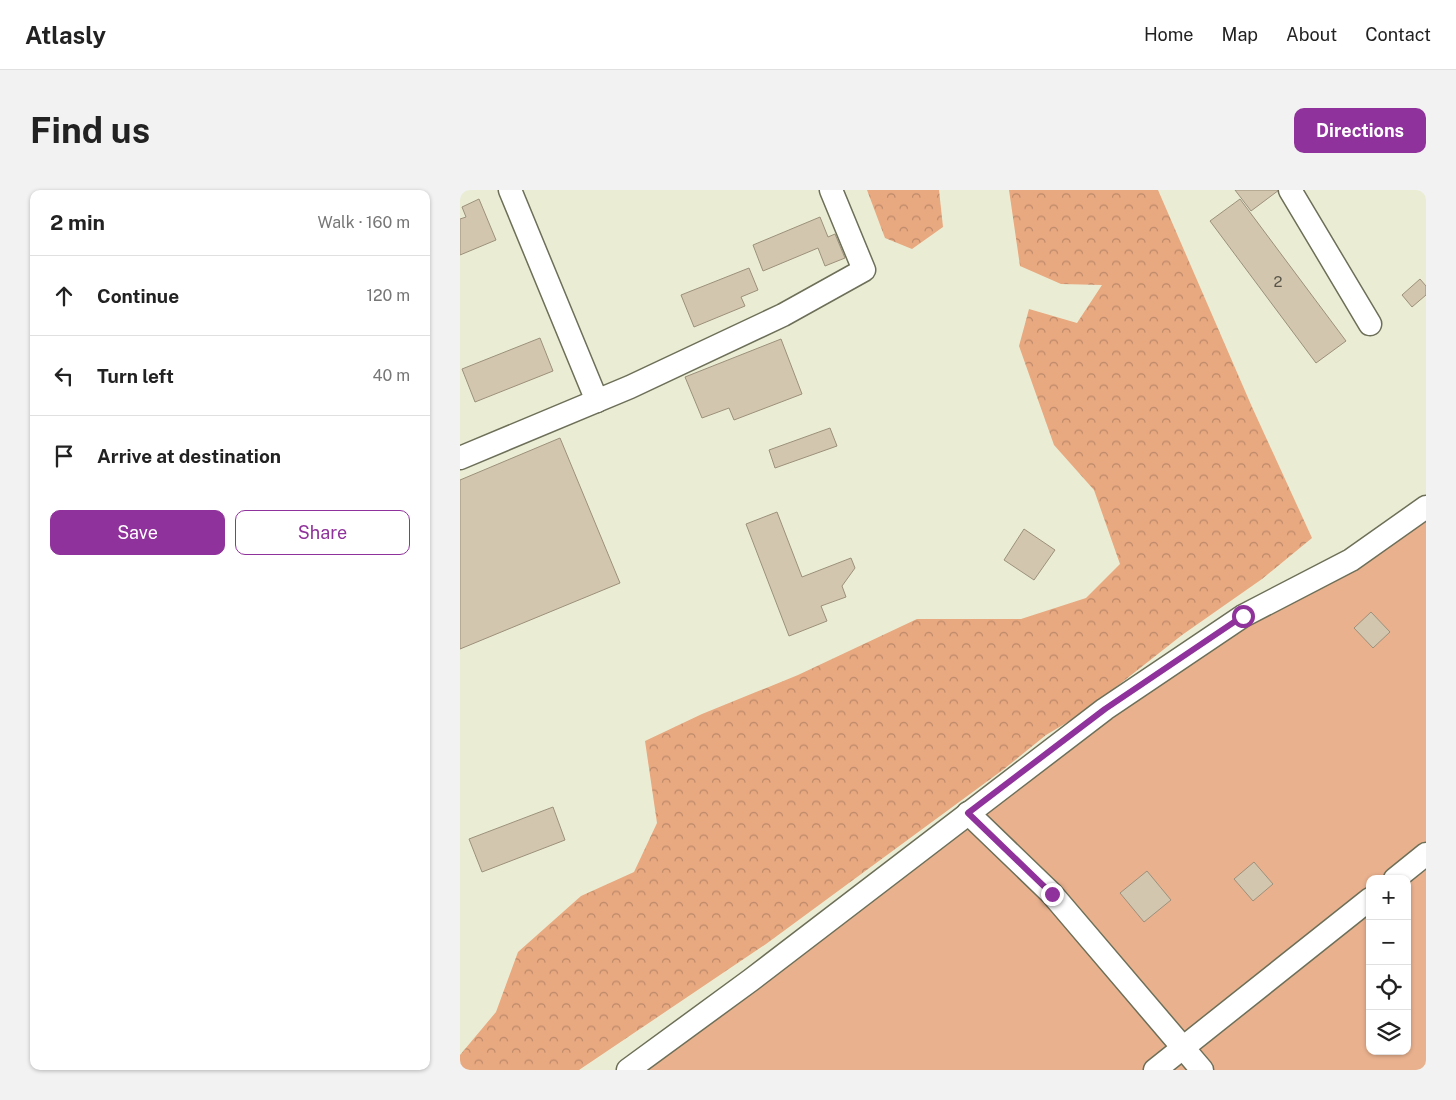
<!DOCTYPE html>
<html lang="en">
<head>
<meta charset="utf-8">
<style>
  :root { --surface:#fff; --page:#f2f2f2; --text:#222; --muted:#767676; --line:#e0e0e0; --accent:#90329b }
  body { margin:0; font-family:"Public Sans",sans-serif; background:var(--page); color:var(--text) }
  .controls { position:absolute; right:15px; bottom:15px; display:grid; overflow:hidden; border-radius:10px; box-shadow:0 1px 4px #0004 }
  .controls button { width:45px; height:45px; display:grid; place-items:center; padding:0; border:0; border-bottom:1px solid var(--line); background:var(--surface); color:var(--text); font:25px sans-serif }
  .stop { position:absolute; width:15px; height:15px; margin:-11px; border:4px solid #90329b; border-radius:50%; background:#fff }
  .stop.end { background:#90329b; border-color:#fff; box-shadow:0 1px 5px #0008 }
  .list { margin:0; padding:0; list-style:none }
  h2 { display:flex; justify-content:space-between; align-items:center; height:65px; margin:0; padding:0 20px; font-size:21px }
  h2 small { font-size:16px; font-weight:400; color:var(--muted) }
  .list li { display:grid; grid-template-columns:32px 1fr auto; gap:15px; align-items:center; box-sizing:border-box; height:80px; padding:0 20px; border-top:1px solid var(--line) }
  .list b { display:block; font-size:19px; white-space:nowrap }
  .list em { font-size:16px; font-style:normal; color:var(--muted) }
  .actions { display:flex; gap:10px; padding:15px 20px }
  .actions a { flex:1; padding:11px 0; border:1px solid var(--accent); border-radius:10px; text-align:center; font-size:18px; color:var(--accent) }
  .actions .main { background:var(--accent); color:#fff }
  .icon { flex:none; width:28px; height:28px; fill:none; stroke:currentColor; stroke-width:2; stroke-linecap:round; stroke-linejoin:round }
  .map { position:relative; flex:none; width:966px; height:880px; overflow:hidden; border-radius:10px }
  header { display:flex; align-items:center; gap:30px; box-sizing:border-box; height:70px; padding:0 25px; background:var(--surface); border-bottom:1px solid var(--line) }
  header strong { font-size:24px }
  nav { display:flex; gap:28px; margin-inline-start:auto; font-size:18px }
  .intro { display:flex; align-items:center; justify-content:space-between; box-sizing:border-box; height:120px; padding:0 30px }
  h1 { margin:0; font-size:35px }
  .button { padding:12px 22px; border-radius:10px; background:var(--accent); color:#fff; font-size:18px; font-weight:700 }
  main { display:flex; gap:30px; padding:0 30px }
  aside { flex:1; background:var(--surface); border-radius:10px; box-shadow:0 1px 4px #0004 }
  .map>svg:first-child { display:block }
  .green { fill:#e9b18e; fill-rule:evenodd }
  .forest { fill:url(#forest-crowns) }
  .building { fill:#d3c6af; stroke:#9c907b }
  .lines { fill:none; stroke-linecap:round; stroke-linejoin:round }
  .street-casing { stroke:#6d6f58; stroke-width:25 }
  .street { stroke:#fff; stroke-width:22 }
  .route { stroke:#90329b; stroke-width:6 }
  .labels { text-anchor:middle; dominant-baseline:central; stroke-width:4; stroke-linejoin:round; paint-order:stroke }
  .number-label { font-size:15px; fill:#595649 }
</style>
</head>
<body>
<header>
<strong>Atlasly</strong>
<nav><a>Home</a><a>Map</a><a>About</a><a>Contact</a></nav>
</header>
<div class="intro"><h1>Find us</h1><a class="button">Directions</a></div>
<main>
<aside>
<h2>2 min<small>Walk · 160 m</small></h2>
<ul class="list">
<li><svg class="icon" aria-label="ahead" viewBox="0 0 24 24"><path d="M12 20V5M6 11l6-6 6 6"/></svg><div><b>Continue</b></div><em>120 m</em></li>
<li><svg class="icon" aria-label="left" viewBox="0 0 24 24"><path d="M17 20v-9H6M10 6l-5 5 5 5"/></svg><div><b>Turn left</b></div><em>40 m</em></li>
<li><svg class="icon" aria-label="arrive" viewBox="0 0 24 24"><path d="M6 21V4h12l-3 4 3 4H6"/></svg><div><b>Arrive at destination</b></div></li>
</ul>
<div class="actions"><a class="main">Save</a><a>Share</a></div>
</aside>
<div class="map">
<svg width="966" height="880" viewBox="0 0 966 880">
  <defs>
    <pattern id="forest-crowns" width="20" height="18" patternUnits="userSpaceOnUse" patternTransform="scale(1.25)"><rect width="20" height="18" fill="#e8a880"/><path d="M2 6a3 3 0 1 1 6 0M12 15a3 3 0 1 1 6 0" fill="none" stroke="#bc8969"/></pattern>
  </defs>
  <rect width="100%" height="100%" fill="#eaedd3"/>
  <path class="green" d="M 966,328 L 966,880 L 175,880 L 684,500 L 807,419 ZM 910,689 L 947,689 L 947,861 L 910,861 Z"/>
  <g class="forest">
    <polygon points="407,0 479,0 483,37 452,59 425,48"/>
    <polygon points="549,0 698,0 792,217 852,348 802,389 722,445 623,523 586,545 544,579 306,754 119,880 0,880 0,865 36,822 58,762 121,706 174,682 197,633 185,551 242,524 338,485 457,429 561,429 626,408 660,374 634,300 594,255 559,156 569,119 617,133 642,95 601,94 560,76"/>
  </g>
  <g class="building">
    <polygon points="775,0 819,0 791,21"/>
    <polygon points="19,9 36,50 0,65 0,29 6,27 2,17"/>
    <polygon points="780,9 886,151 856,173 750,31"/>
    <polygon points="360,27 368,47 375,44 385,68 365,76 358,58 303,81 293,55"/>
    <polygon points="289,78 298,100 281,107 285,116 234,137 221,105"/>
    <polygon points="960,89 966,96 966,105 952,117 942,105"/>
    <polygon points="80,148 93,181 15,212 2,179"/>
    <polygon points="321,149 342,204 274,230 269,218 242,228 225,187"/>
    <polygon points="370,238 377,256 315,278 309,260"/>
    <polygon points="100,248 160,393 0,459 0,290"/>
    <polygon points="317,322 342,387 391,368 395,378 382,396 386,407 361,416 367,431 329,446 286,334"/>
    <polygon points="564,339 595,360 574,390 544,370"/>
    <polygon points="911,422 930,442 913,458 894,438"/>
    <polygon points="93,617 105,650 22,682 9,649"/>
    <polygon points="794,672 813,694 793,711 774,689"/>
    <polygon points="687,681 711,710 684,732 660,703"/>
  </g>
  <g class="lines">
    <defs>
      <g id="street">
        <polyline points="50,0 137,211"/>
        <polyline points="830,0 910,134"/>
        <polyline points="0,268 170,197 323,125 404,80 371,0"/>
        <polyline points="508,623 592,704 742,880"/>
        <polyline points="935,689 966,664"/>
        <polyline points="168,880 291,790 645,519 783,426 891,370 966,317"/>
        <polyline points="695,880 910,709"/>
      </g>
    </defs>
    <use href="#street" class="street-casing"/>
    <use href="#street" class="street"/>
  </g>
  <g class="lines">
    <polyline class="route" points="592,704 508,623 645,519 783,426"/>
  </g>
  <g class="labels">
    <g class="number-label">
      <text x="818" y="91">2</text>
    </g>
  </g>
</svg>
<div class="controls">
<button>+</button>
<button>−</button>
<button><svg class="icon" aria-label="locate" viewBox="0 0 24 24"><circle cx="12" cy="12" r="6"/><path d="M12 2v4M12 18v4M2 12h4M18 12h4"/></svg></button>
<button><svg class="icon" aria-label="layers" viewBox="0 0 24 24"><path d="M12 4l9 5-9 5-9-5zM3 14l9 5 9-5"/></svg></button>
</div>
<div class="stop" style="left:783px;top:426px"></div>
<div class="stop end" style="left:592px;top:704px"></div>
</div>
</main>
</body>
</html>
